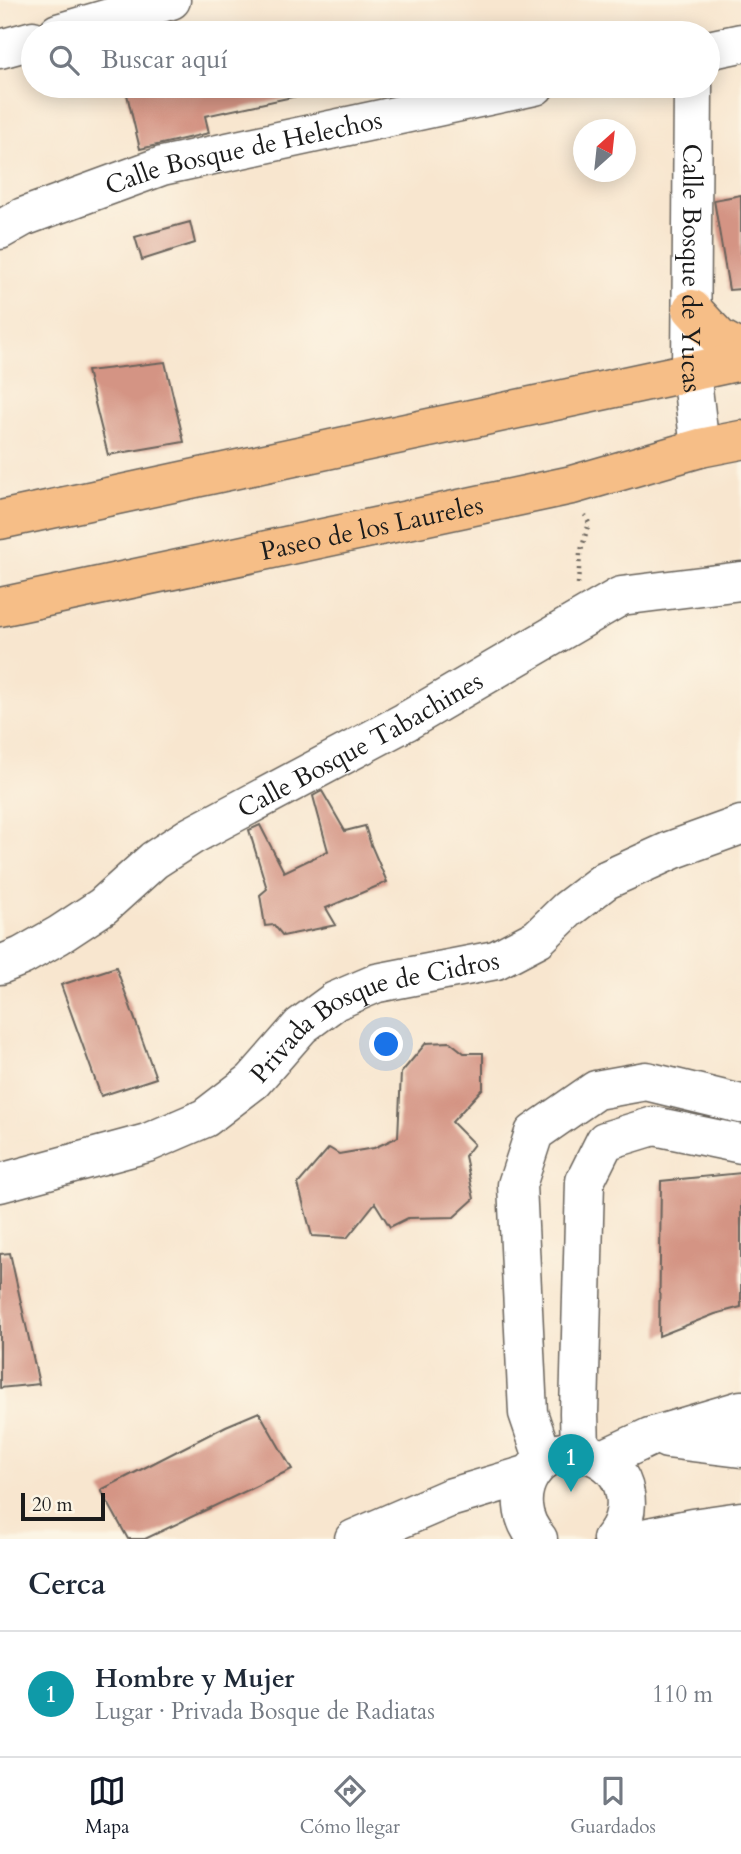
<!DOCTYPE html>
<html lang="es">
<head>
<meta charset="utf-8">
<style>
  :root { --surface:#fff; --page:#f2f2f3; --text:#1f2937; --muted:#747a83; --line:#e0e1e3; --accent:#111827 }
  body { margin:0; font-family:Cardo,serif; background:var(--page); color:var(--text) }
  .compass { position:absolute; left:573px; top:119px; width:63px; height:63px; border-radius:50%; background:var(--surface); box-shadow:0 4px 18px #0003; rotate:27deg }
  .scale { position:absolute; left:21px; bottom:18px; width:84px; box-sizing:border-box; padding-left:7px; border:4px solid #1c1c1c; border-top:0; font-size:19px; line-height:24px; white-space:nowrap; color:#1c1c1c; -webkit-text-stroke:5px #fcf5e5; paint-order:stroke }
  .you { position:absolute; left:387px; top:1045px; width:24px; height:24px; margin:-18px; border:5px solid #fff; border-radius:50%; background:#1a73e8; box-shadow:0 0 0 10px #1a73e833 }
  .badge { display:grid; place-items:center; width:46px; height:46px; border-radius:50%; background:var(--accent); color:#fff; font-size:23px; font-weight:700 }
  .pin { position:absolute; translate:-50% -58px; filter:drop-shadow(0 2px 4px #0008) }
  .pin::after { content:''; position:absolute; top:37px; width:24px; height:21px; background:inherit; clip-path:polygon(0 0,100% 0,50% 100%) }
  .list { margin:0; padding:0; list-style:none }
  h2 { display:flex; justify-content:space-between; align-items:center; height:91px; margin:0; padding:0 28px; font-size:30px }
  h2 small { font-size:23px; font-weight:400; color:var(--muted) }
  .list li { display:grid; grid-template-columns:46px 1fr auto; gap:21px; align-items:center; box-sizing:border-box; height:126px; padding:0 28px; border-top:2px solid var(--line) }
  .list b { display:block; font-size:26px; white-space:nowrap }
  .list p { margin:0; font-size:23px; white-space:nowrap; color:var(--muted) }
  .list em { font-size:23px; font-style:normal; color:var(--muted) }
  .icon { flex:none; width:38px; height:38px; fill:none; stroke:currentColor; stroke-width:2; stroke-linecap:round; stroke-linejoin:round }
  .map { position:relative; flex:none; width:741px; height:1539px; overflow:hidden }
  .search { position:absolute; background:var(--surface); box-shadow:0 4px 18px #0003; left:21px; right:21px; top:21px; height:77px; display:flex; align-items:center; gap:18px; box-sizing:border-box; padding:0 24px; border-radius:38px; color:var(--muted); font-size:26px }
  .sheet { height:217px; background:var(--surface) }
  nav { display:flex; justify-content:space-around; align-items:center; box-sizing:border-box; height:98px; border-top:2px solid var(--line); background:var(--surface); font-size:19px; color:var(--muted) }
  nav a { display:grid; justify-items:center; gap:4px }
  nav .on { color:var(--accent) }
  .map>svg:first-child { display:block }
  .building { fill:#d49484 }
  .lines { fill:none; stroke-linecap:round; stroke-linejoin:round }
  .minor-casing { stroke:#69635b; stroke-width:41 }
  .major-casing { stroke:#69635b; stroke-width:41 }
  .path { stroke:#69635b; stroke-width:4.5; stroke-dasharray:2 5; stroke-linecap:butt }
  .minor { stroke:#fff; stroke-width:38 }
  .major { stroke:#f6be87; stroke-width:38 }
  .labels { text-anchor:middle; dominant-baseline:central; stroke-width:6; stroke-linejoin:round; paint-order:stroke }
  .street-label { font-size:26px; fill:#1c1c1c; stroke:#fcf5e5 }
</style>
</head>
<body>
<div class="map">
<svg width="741" height="1539" viewBox="0 0 741 1539">
  <rect width="100%" height="100%" fill="#fcf5e5"/>
  <filter id="ink" filterUnits="userSpaceOnUse"><feTurbulence type="fractalNoise" baseFrequency=".0143" numOctaves="2"/><feDisplacementMap in="SourceGraphic" scale="14" xChannelSelector="R" yChannelSelector="G"/><feConvolveMatrix kernelMatrix="1 2 1 2 8 2 1 2 1" color-interpolation-filters="sRGB"/></filter>
  <filter id="wash" filterUnits="userSpaceOnUse"><feTurbulence type="fractalNoise" baseFrequency=".00686" numOctaves="4" result="noise"/><feDisplacementMap in="SourceGraphic" scale="28" xChannelSelector="R" yChannelSelector="G"/><feGaussianBlur stdDeviation="1.57" result="paint"/><feColorMatrix in="noise" values="0 0 0 0 0 0 0 0 0 0 0 0 0 0 0 0 0 1.4 0 .05"/><feComposite in="paint" operator="in"/></filter>
  <g filter="url(#wash)">
    <rect width="100%" height="100%" fill="#f8e6cf"/>
    <g id="blocks">
      <g class="building">
        <polygon points="125,86 296,86 297,96 205,116 209,133 140,149"/>
        <polygon points="741,195 741,289 729,290 714,200"/>
        <polygon points="190,222 195,243 142,260 135,237"/>
        <polygon points="165,362 184,442 108,455 87,371"/>
        <polygon points="322,791 345,831 365,826 371,845 387,882 326,908 336,925 283,936 274,925 265,926 260,895 267,889 249,830 260,825 284,872 328,851 313,796"/>
        <polygon points="116,967 156,1078 101,1096 61,985"/>
        <polygon points="450,1042 464,1053 483,1053 483,1088 452,1122 474,1144 465,1156 474,1199 454,1217 408,1218 390,1227 375,1203 347,1238 312,1236 298,1184 329,1148 339,1154 374,1148 398,1137 401,1073 426,1043"/>
        <polygon points="741,1173 741,1307 715,1314 659,1336 661,1181"/>
        <polygon points="10,1253 39,1384 0,1388 0,1254"/>
        <polygon points="259,1412 292,1469 145,1539 128,1539 101,1490 226,1426"/>
      </g>
    </g>
  </g>
  <g filter="url(#ink)">
    <use href="#blocks" fill-opacity="0" stroke="#69635b" stroke-width="2"/>
    <g class="lines">
      <defs>
        <g id="minor">
          <polyline points="58,33 171,0"/>
          <polyline points="0,49 33,40"/>
          <polyline points="708,50 741,43"/>
          <path id="s1" d="M 693,86 L 691,372 L 700,448"/>
          <path id="s2" d="M 0,230 L 23,217 L 162,166 L 535,86"/>
          <path id="s3" d="M 0,965 L 22,956 L 59,935 L 103,906 L 154,860 L 191,836 L 405,722 L 621,596 L 741,581"/>
          <path id="s4" d="M 0,1183 L 147,1143 L 205,1118 L 253,1081 L 301,1026 L 335,1001 L 377,983 L 496,960 L 538,938 L 568,909 L 606,880 L 672,850 L 741,825"/>
          <polyline points="667,1439 741,1448"/>
          <polyline points="580,1450 579,1413 585,1181 605,1141 654,1126 741,1144"/>
          <polyline points="603,1459 650,1437 741,1410"/>
          <polyline points="544,1460 528,1413 517,1185 534,1133 596,1090 646,1081 741,1104"/>
          <polyline points="354,1539 449,1498 530,1474"/>
          <path d="M 538,1539 C 500,1497 539,1435 592,1455 C 610,1462 622,1475 625,1494 C 628,1510 623,1527 612,1539"/>
          <polyline points="638,1539 692,1528 741,1521"/>
        </g>
        <g id="major">
          <polyline points="692,309 719,338 741,350"/>
          <polyline points="0,520 741,361"/>
          <path id="s5" d="M 0,607 L 572,485 L 700,448 L 741,440"/>
        </g>
      </defs>
      <use href="#minor" class="minor-casing"/>
      <use href="#major" class="major-casing"/>
      <polyline class="path" points="578,584 580,554 589,523 585,515"/>
      <use href="#minor" class="minor"/>
      <use href="#major" class="major"/>
    </g>
  </g>
  <g class="labels">
    <g class="street-label">
      <text stroke="none"><textPath href="#s2" startOffset="257">Calle Bosque de Helechos</textPath></text>
      <text stroke="none"><textPath href="#s1" startOffset="182">Calle Bosque de Yucas</textPath></text>
      <text stroke="none"><textPath href="#s5" startOffset="380">Paseo de los Laureles</textPath></text>
      <text stroke="none"><textPath href="#s3" startOffset="424">Calle Bosque Tabachines</textPath></text>
      <text stroke="none"><textPath href="#s4" startOffset="420">Privada Bosque de Cidros</textPath></text>
    </g>
  </g>
</svg>
<svg class="compass" viewBox="-18 -18 36 36"><path d="M0-13l5 13h-10z" fill="#e53935"/><path d="M0 13l5-13h-10z" fill="#747a83"/></svg>
<div class="scale">20 m</div>
<div class="you"></div>
<div class="pin badge" style="left:571px;top:1492px;background:#0f9aa8">1</div>
<div class="search"><svg class="icon" aria-label="search" viewBox="0 0 24 24"><circle cx="10" cy="10" r="6"/><path d="M15 15l6 6"/></svg>Buscar aquí</div>
</div>
<section class="sheet">
<h2>Cerca<small></small></h2>
<ul class="list">
<li><span class="badge" style="background:#0f9aa8">1</span><div><b>Hombre y Mujer</b><p>Lugar · Privada Bosque de Radiatas</p></div><em>110 m</em></li>
</ul>
</section>
<nav>
<a class="on"><svg class="icon" aria-label="map" viewBox="0 0 24 24"><path d="M3 6l6-2 6 2 6-2v14l-6 2-6-2-6 2zM9 4v14M15 6v14"/></svg>Mapa</a>
<a><svg class="icon" aria-label="directions" viewBox="0 0 24 24"><path d="M12 3l9 9-9 9-9-9zM9 14v-3h6M13 9l2 2-2 2"/></svg>Cómo llegar</a>
<a><svg class="icon" aria-label="saved" viewBox="0 0 24 24"><path d="M7 4h10v16l-5-4-5 4z"/></svg>Guardados</a>
</nav>
</body>
</html>
